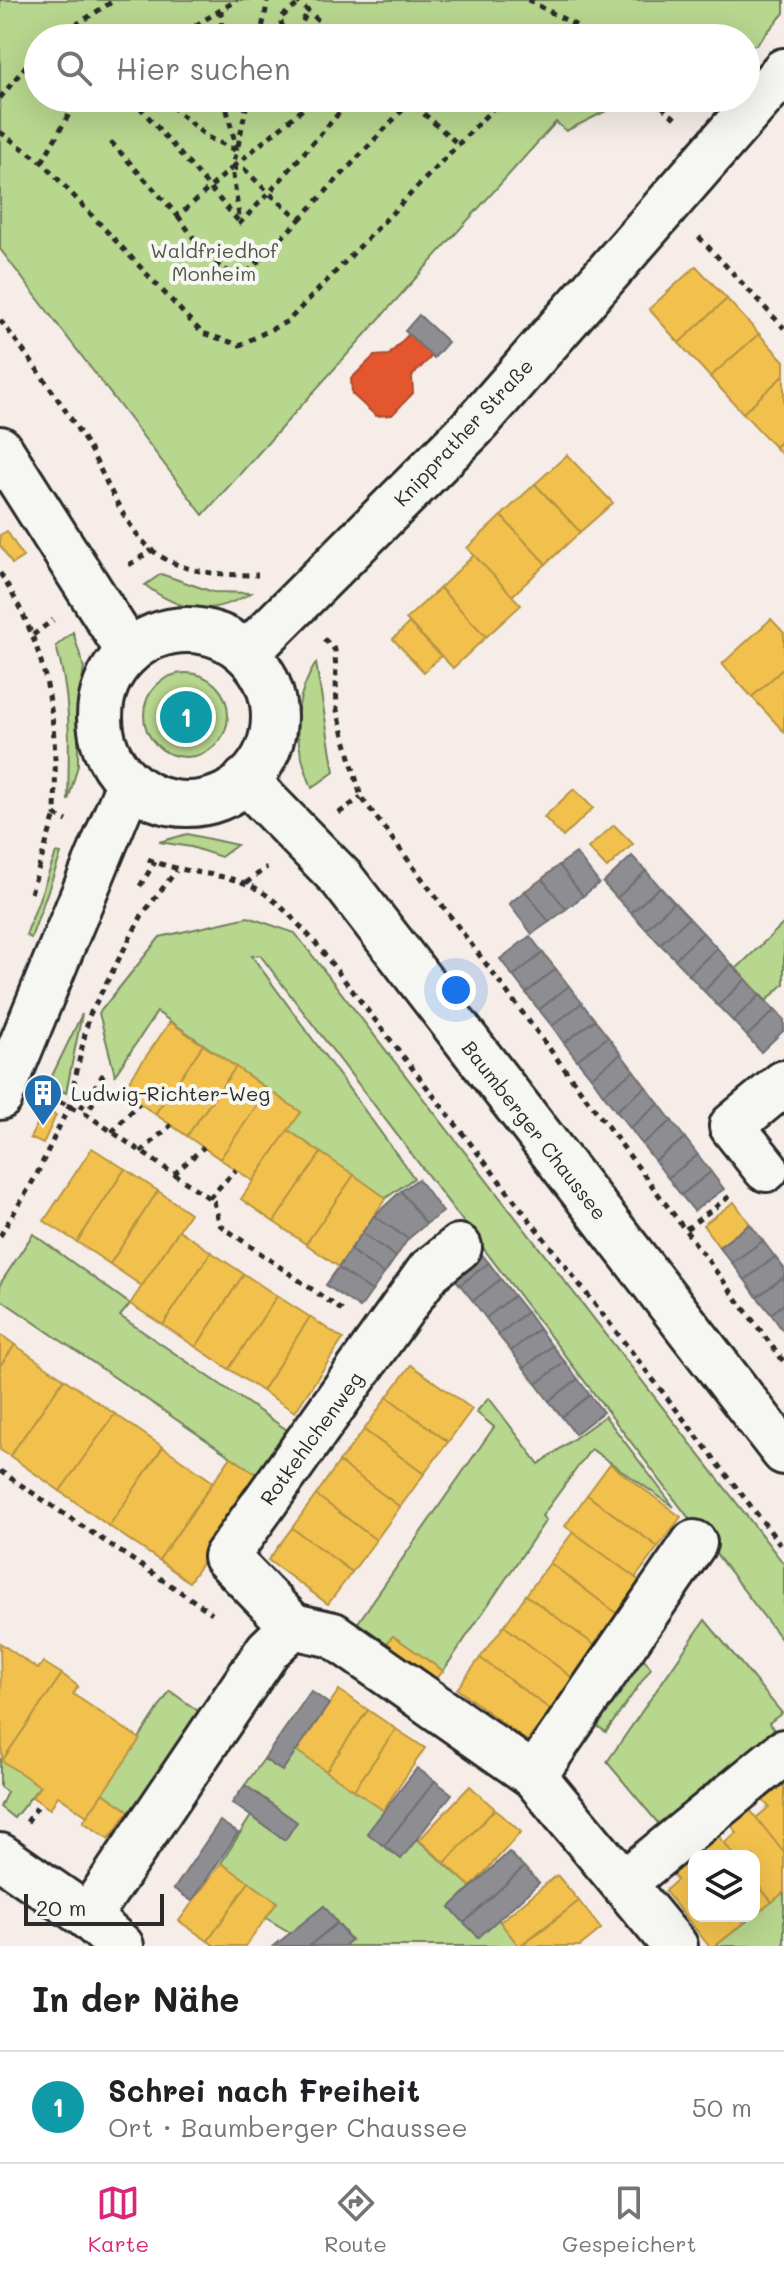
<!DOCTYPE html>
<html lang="de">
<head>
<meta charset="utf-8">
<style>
  :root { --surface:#fff; --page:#f2f2f2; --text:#202124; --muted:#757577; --line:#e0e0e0; --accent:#db2777 }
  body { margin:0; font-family:Mali,sans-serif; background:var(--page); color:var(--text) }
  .controls { position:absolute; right:24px; bottom:24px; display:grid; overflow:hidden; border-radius:16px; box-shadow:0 8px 32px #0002 }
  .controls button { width:72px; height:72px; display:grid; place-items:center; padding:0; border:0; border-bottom:2px solid var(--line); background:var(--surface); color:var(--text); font:40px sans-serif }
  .scale { position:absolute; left:24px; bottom:20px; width:140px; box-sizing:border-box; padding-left:8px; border:4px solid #2b2b2b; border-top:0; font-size:22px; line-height:28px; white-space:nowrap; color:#2b2b2b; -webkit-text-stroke:6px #f6f6f2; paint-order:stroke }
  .you { position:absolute; left:456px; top:990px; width:28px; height:28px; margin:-20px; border:6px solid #fff; border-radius:50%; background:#1a73e8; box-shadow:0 0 0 12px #1a73e833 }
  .badge { display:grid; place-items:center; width:52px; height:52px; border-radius:50%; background:var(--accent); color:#fff; font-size:26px; font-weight:700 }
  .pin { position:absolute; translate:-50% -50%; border:4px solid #fff; box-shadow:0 2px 8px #0006 }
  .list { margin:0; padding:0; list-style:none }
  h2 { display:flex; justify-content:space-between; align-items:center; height:104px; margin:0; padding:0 32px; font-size:34px }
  h2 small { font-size:26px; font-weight:400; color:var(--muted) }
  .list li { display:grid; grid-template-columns:52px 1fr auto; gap:24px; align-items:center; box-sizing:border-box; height:112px; padding:0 32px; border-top:2px solid var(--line) }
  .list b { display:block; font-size:30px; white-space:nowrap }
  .list p { margin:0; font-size:26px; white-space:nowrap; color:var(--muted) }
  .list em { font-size:26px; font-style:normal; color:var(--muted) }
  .icon { flex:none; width:44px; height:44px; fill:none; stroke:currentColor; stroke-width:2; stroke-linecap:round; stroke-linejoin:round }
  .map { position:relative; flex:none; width:784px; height:1946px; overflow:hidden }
  .search { position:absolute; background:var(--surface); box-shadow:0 8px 32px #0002; left:24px; right:24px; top:24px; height:88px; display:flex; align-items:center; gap:20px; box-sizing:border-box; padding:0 28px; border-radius:44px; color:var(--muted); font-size:30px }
  .sheet { height:216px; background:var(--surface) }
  nav { display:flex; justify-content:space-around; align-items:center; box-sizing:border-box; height:112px; border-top:2px solid var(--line); background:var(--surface); font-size:22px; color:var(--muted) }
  nav a { display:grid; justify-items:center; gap:4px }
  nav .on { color:var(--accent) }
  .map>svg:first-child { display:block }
  .green { fill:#b7d68e; stroke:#71805c; stroke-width:2 }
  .homes { fill:#f2c14e; stroke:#b69444; stroke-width:2 }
  .shops { fill:#e4572e; stroke:#ac4a2d; stroke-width:2 }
  .industry { fill:#8d8d92; stroke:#707073; stroke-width:2 }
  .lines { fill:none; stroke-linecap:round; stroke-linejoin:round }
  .street-casing { stroke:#2b2b2b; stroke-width:50 }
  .secondary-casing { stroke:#2b2b2b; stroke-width:50 }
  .path { stroke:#2b2b2b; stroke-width:5; stroke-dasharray:6 6; stroke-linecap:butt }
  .street { stroke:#f6f6f2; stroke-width:44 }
  .secondary { stroke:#f6f6f2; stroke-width:44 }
  .labels { text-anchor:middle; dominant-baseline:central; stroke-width:8; stroke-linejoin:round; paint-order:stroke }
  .park-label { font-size:20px; fill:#4e5644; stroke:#f6f6f2 }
  .street-label { font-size:20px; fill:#2b2b2b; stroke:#f6f6f2 }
  .poi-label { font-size:20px; fill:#2b2b2b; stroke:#f6f6f2; text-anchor:start }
</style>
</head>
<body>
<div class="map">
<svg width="784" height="1946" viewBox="0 0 784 1946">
  <rect width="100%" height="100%" fill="#f6ede8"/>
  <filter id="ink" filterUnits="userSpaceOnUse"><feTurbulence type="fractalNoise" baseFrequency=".0125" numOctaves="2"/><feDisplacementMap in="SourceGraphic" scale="16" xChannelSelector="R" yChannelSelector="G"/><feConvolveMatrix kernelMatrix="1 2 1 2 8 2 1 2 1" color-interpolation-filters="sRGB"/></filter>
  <g filter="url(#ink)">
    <g class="green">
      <polygon points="0,0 784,0 784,13 756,45 746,46 746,38 38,38 38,98 632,98 566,131 556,122 203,515 0,249"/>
      <path d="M 161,574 L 213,592 L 251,593 C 211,616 182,613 145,585 Z"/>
      <path d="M 73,632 L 84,668 L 78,714 L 78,765 L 68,801 C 69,748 72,698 56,646 Z"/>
      <path d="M 316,663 L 334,772 L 312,788 C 294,742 289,707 316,663 Z"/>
      <circle cx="186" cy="715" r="42"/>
      <polygon points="187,834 237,845 221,857 191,847 159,842"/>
      <polygon points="56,853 61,854 31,938 26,935"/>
      <polygon points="248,917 295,933 784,1564 784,1643 260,955 252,956 414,1178 386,1198 288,1130 300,1112 157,1012 115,1075 99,1013 160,937"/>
      <polygon points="784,923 784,984 766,1001 736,969"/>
      <polygon points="82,1014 66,1093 48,1084"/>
      <polygon points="33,1234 130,1304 120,1316 293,1434 262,1478 0,1299 0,1284"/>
      <polygon points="489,1398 539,1464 605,1416 674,1507 591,1449 542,1516 546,1520 443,1671 393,1636 386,1644 357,1624 494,1427 476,1412"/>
      <polygon points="705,1620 782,1713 769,1723 779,1736 663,1829 607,1762"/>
      <polygon points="641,1655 651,1668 606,1732 593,1723"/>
      <polygon points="170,1691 201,1713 132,1813 103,1793"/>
      <polygon points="296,1750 385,1810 401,1858 417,1839 471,1887 450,1907 478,1937 498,1919 519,1946 344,1946 351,1940 324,1906 291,1933 266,1918 277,1902 221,1863 251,1816 285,1839 296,1822 245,1785 264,1759 282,1771"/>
      <polygon points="0,1759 40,1786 14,1818 0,1807 7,1792 0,1787"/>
      <polygon points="784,1892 784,1946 715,1946"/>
    </g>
    <g class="homes">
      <polygon points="696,266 727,299 679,343 649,309"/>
      <polygon points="727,299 759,334 710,377 679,343"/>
      <polygon points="759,334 784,361 784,375 743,413 710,377"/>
      <polygon points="784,375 784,438 775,447 743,413"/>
      <polygon points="784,438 784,457 775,447"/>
      <polygon points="567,455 613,503 580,532 535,484"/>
      <polygon points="535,484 580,532 546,564 501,516"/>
      <polygon points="501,516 546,564 512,596 467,548"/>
      <polygon points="7,531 23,557 12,564 0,545 0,535"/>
      <polygon points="474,555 521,605 486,637 440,588"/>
      <polygon points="440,588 486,637 453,668 406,619"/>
      <polygon points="771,619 784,633 784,668 752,697 722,664"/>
      <polygon points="409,623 441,656 424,672 393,639"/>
      <polygon points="784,668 784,732 752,697"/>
      <polygon points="574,789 593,808 563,837 544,817"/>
      <polygon points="614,825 633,844 607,868 588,848"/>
      <polygon points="170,1022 203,1045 155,1114 122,1091"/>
      <polygon points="203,1045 236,1067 187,1136 155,1114"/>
      <polygon points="236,1067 268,1090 220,1159 187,1136"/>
      <polygon points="268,1090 301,1112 253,1181 220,1159"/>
      <polygon points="44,1110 56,1115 43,1144 30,1138"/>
      <polygon points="288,1130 321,1153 274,1222 241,1199"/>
      <polygon points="92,1148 125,1169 77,1242 44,1221"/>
      <polygon points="321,1153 354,1175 306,1244 274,1222"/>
      <polygon points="125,1169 158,1191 110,1264 77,1242"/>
      <polygon points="354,1175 386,1198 339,1267 306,1244"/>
      <polygon points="158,1191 190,1213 142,1286 110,1264"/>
      <polygon points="734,1202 750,1224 719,1247 703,1225"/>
      <polygon points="179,1230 211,1252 163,1325 130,1304"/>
      <polygon points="211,1252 244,1274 196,1347 163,1325"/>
      <polygon points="244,1274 277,1296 229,1369 196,1347"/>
      <polygon points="277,1296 310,1317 262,1391 229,1369"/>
      <polygon points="310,1317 343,1339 295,1412 262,1391"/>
      <polygon points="0,1334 15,1345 0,1366"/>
      <polygon points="15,1345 64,1379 10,1456 0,1450 0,1366"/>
      <polygon points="411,1365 472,1409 448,1442 387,1397"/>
      <polygon points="64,1379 115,1414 60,1491 10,1456"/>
      <polygon points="387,1397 448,1442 424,1474 364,1430"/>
      <polygon points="115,1414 163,1447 109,1526 60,1491"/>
      <polygon points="364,1430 424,1474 400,1507 339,1462"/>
      <polygon points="163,1447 213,1482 159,1560 109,1526"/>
      <polygon points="231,1457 262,1478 189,1582 159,1560"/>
      <polygon points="339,1462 400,1507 376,1540 316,1495"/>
      <polygon points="610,1464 681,1517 658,1547 587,1495"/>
      <polygon points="316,1495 376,1540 352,1572 292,1528"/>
      <polygon points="587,1495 658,1547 635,1578 565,1526"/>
      <polygon points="292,1528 352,1572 328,1604 268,1560"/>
      <polygon points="573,1532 644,1584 620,1616 550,1563"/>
      <polygon points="550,1563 620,1616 597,1647 526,1595"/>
      <polygon points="526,1595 597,1647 574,1679 504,1626"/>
      <polygon points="504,1626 574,1679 551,1710 480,1658"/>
      <polygon points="393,1636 443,1671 437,1679 386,1644"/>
      <polygon points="0,1643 38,1669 43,1662 62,1674 2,1761"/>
      <polygon points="480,1658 551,1710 527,1741 457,1689"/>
      <polygon points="62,1674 78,1686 73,1694 140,1739 87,1816 58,1796 50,1809 32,1797 40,1786 2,1761"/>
      <polygon points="339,1690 368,1710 326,1771 297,1751"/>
      <polygon points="368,1710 396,1729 354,1790 326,1771"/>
      <polygon points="396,1729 425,1748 383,1810 354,1790"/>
      <polygon points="779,1782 784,1787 784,1853 756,1818 769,1807 760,1797"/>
      <polygon points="470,1786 495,1809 445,1863 419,1840"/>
      <polygon points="103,1793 129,1811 109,1839 83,1822"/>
      <polygon points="747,1806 784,1853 784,1892 772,1902 754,1880 754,1856 735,1856 724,1843 737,1833 729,1822"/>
      <polygon points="495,1809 521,1832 471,1887 445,1863"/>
      <polygon points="715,1832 735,1856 694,1856 700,1852 697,1847"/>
      <polygon points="688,1854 694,1863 694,1916 738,1916 744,1923 715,1946 709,1946 665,1891 677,1880 669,1870"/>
      <polygon points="221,1863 249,1882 208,1941 179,1921"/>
      <polygon points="557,1875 579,1901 519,1946 500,1922"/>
      <polygon points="754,1880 772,1902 754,1915"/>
      <polygon points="249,1882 277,1902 246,1946 215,1946 208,1941"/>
      <polygon points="579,1901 601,1929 580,1946 522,1946"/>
    </g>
    <polygon class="shops" points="409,334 432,356 412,376 413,393 392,415 376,416 352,394 351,379 374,356 389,355"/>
    <g class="industry">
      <polygon points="419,315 448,342 434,358 405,331"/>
      <polygon points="576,853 599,883 583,896 559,865"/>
      <polygon points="632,856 646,871 617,898 603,883"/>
      <polygon points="559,865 583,896 566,909 542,879"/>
      <polygon points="646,871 660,887 631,913 617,898"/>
      <polygon points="542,879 566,909 549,922 525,891"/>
      <polygon points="660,887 674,902 646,929 631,913"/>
      <polygon points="525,891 549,922 532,934 509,904"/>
      <polygon points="674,902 689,918 660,944 646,929"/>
      <polygon points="689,918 703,933 675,959 660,944"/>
      <polygon points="703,933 717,948 689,975 675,959"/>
      <polygon points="530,936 543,953 513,976 500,959"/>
      <polygon points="717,948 731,964 704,991 689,975"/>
      <polygon points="543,953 556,969 526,993 513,976"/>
      <polygon points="731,964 746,979 718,1006 704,991"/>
      <polygon points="556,969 569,986 539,1010 526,993"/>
      <polygon points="746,979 760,995 733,1021 718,1006"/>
      <polygon points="569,986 582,1003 552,1026 539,1010"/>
      <polygon points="760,995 775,1010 747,1036 733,1021"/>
      <polygon points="582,1003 595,1020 564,1043 552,1026"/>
      <polygon points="775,1010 784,1020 784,1030 761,1052 747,1036"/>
      <polygon points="595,1020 608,1037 577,1060 564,1043"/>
      <polygon points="608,1037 621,1054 591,1077 577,1060"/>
      <polygon points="621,1054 634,1071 603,1094 591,1077"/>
      <polygon points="634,1071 646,1087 616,1111 603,1094"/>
      <polygon points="646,1087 659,1104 630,1128 616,1111"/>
      <polygon points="659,1104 672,1121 642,1144 630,1128"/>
      <polygon points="672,1121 685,1138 655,1161 642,1144"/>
      <polygon points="685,1138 698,1155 668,1178 655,1161"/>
      <polygon points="698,1155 711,1172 681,1195 668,1178"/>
      <polygon points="711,1172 724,1189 694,1211 681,1195"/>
      <polygon points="418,1179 443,1212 426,1224 401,1191"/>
      <polygon points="401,1191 426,1224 408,1239 374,1216"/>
      <polygon points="374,1216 408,1239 396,1257 362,1233"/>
      <polygon points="750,1224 763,1241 732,1263 719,1247"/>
      <polygon points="362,1233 396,1257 384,1274 350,1250"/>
      <polygon points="763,1241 775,1257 745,1280 732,1263"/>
      <polygon points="475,1246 489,1263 460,1285 447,1268"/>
      <polygon points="350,1250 384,1274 372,1291 338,1268"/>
      <polygon points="775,1257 784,1268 784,1277 757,1297 745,1280"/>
      <polygon points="489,1263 501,1279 473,1301 460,1285"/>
      <polygon points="338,1268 372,1291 360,1308 326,1285"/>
      <polygon points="784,1277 784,1304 771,1314 757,1297"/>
      <polygon points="501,1279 514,1296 486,1318 473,1301"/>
      <polygon points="514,1296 527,1312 498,1335 486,1318"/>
      <polygon points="784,1304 784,1330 783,1331 771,1314"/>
      <polygon points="527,1312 539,1329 511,1351 498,1335"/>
      <polygon points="539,1329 552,1346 524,1368 511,1351"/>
      <polygon points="552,1346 565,1362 536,1384 524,1368"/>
      <polygon points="565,1362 578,1379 549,1401 536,1384"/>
      <polygon points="578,1379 590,1395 562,1417 549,1401"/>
      <polygon points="590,1395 603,1412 575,1434 562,1417"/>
      <polygon points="311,1691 329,1704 282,1771 264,1759"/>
      <polygon points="417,1768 435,1781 384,1846 367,1833"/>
      <polygon points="435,1781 452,1794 401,1859 384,1846"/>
      <polygon points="245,1785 297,1822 285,1840 232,1803"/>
      <polygon points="220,1821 238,1833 192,1901 174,1889"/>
      <polygon points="509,1852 524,1867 464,1923 450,1907"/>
      <polygon points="524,1867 539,1883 479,1937 464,1923"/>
      <polygon points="324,1906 337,1923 309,1946 274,1946"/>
      <polygon points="337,1923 351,1940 344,1946 309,1946"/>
    </g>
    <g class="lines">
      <defs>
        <g id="street">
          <polyline points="248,652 473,427 784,71"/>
          <polyline points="0,1097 129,784"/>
          <polyline points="766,1169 732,1126 784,1083"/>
          <polyline points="293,1626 226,1557 429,1271 459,1247"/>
          <polyline points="534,1776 694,1543"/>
          <polyline points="0,1856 88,1917 121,1946"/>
          <polyline points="624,1883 784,1752"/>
          <polyline points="88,1917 268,1650 293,1626 333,1635 534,1776 675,1946"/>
        </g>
        <g id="secondary">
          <polyline points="0,449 129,652"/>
          <circle cx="187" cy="717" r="87"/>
          <polyline points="245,780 342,879 784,1452"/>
        </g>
      </defs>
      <use href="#street" class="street-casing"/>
      <use href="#secondary" class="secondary-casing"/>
      <g class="path">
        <polyline points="296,0 338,38"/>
        <polyline points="528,0 575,25 589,38"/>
        <polyline points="221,10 222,38"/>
        <polyline points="297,32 308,11"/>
        <polyline points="285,33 297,32 305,38"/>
        <polyline points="55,38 115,0"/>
        <polyline points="175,38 237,0"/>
        <polyline points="260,38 268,0"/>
        <polyline points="281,38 284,33 280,18 300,3"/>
        <polyline points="562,38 575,25"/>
        <polyline points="0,98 38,51"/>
        <polyline points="132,98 240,223"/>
        <polyline points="224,98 237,151 248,98"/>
        <polyline points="406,98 458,144"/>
        <polyline points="653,98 679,122"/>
        <polyline points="0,132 42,162 202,333 240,345 288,321 503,98"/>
        <polyline points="111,142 178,216 232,168 237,151 207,137 162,98"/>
        <polyline points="42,162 78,98"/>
        <polyline points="233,167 316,98"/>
        <polygon points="232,168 244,169 269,193 240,223"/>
        <path d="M 178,216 C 195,238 213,275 245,275 L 300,219 L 269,193 L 352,98"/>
        <polyline points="300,219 410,102"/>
        <polyline points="699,237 784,328"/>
        <path d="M 0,320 C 32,361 61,402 88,446 C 106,478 124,527 152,550 C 181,574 223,575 258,575"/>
        <polyline points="129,565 152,550"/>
        <path d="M 0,573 C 52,656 57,719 55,815 L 67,821"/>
        <polyline points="33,635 53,620"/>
        <polyline points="324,639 335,650 337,710 361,797 784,1362"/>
        <polyline points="339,813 361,797"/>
        <path d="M 148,859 C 183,874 217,872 247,884 C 274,895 294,920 314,941 L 784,1549"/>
        <polyline points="246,883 267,867"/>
        <polyline points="140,886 155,862"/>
        <polyline points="31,893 55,815"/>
        <polyline points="49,1096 79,1111 102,1076 107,1080 86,1114 209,1198 214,1202 220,1225 343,1311"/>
        <polyline points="112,1132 139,1103"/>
        <polyline points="141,1152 171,1125"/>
        <polyline points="174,1174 204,1147"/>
        <polyline points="209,1198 236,1170"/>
        <polyline points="686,1229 730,1196"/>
        <polyline points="0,1236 36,1176 69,1106 89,1016 142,915 176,871"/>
        <polyline points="0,1471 212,1613"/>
        <polyline points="27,1822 40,1803"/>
      </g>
      <use href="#street" class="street"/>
      <use href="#secondary" class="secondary"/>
    </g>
  </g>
  <defs>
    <symbol id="building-pin" viewBox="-11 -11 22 30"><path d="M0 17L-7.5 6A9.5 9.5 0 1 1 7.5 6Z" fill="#1f6fb2" stroke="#f6f6f2"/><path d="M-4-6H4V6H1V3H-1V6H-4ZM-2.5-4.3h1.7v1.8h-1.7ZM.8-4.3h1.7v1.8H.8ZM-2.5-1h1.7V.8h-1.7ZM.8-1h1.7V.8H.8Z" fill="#fff"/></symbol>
  </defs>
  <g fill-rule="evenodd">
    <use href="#building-pin" x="21" y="1071" width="44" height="60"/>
  </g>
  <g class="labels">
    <g class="park-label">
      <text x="214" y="250">Waldfriedhof<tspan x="214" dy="23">Monheim</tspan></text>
    </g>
    <g class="street-label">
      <text transform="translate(463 432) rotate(-47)">Knipprather Straße</text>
      <text transform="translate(535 1130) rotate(52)">Baumberger Chaussee</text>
      <text transform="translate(311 1438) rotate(-54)">Rotkehlchenweg</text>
    </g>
    <g class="poi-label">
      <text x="71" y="1093">Ludwig-Richter-Weg</text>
    </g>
  </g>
</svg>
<div class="controls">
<button><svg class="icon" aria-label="layers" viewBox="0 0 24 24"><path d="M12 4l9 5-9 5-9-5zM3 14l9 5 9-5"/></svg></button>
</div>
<div class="scale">20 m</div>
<div class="you"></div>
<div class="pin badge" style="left:186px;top:717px;background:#0f9aa8">1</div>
<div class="search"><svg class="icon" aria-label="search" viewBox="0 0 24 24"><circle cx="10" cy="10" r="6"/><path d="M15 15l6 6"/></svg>Hier suchen</div>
</div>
<section class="sheet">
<h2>In der Nähe<small></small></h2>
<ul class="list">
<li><span class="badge" style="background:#0f9aa8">1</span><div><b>Schrei nach Freiheit</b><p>Ort · Baumberger Chaussee</p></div><em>50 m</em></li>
</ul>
</section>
<nav>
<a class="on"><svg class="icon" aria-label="map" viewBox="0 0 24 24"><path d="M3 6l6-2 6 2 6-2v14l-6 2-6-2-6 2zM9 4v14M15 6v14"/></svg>Karte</a>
<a><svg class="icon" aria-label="directions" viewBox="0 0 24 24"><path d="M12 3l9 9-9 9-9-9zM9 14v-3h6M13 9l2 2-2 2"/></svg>Route</a>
<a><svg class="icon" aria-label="saved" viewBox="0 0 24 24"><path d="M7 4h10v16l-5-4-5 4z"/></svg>Gespeichert</a>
</nav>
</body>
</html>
